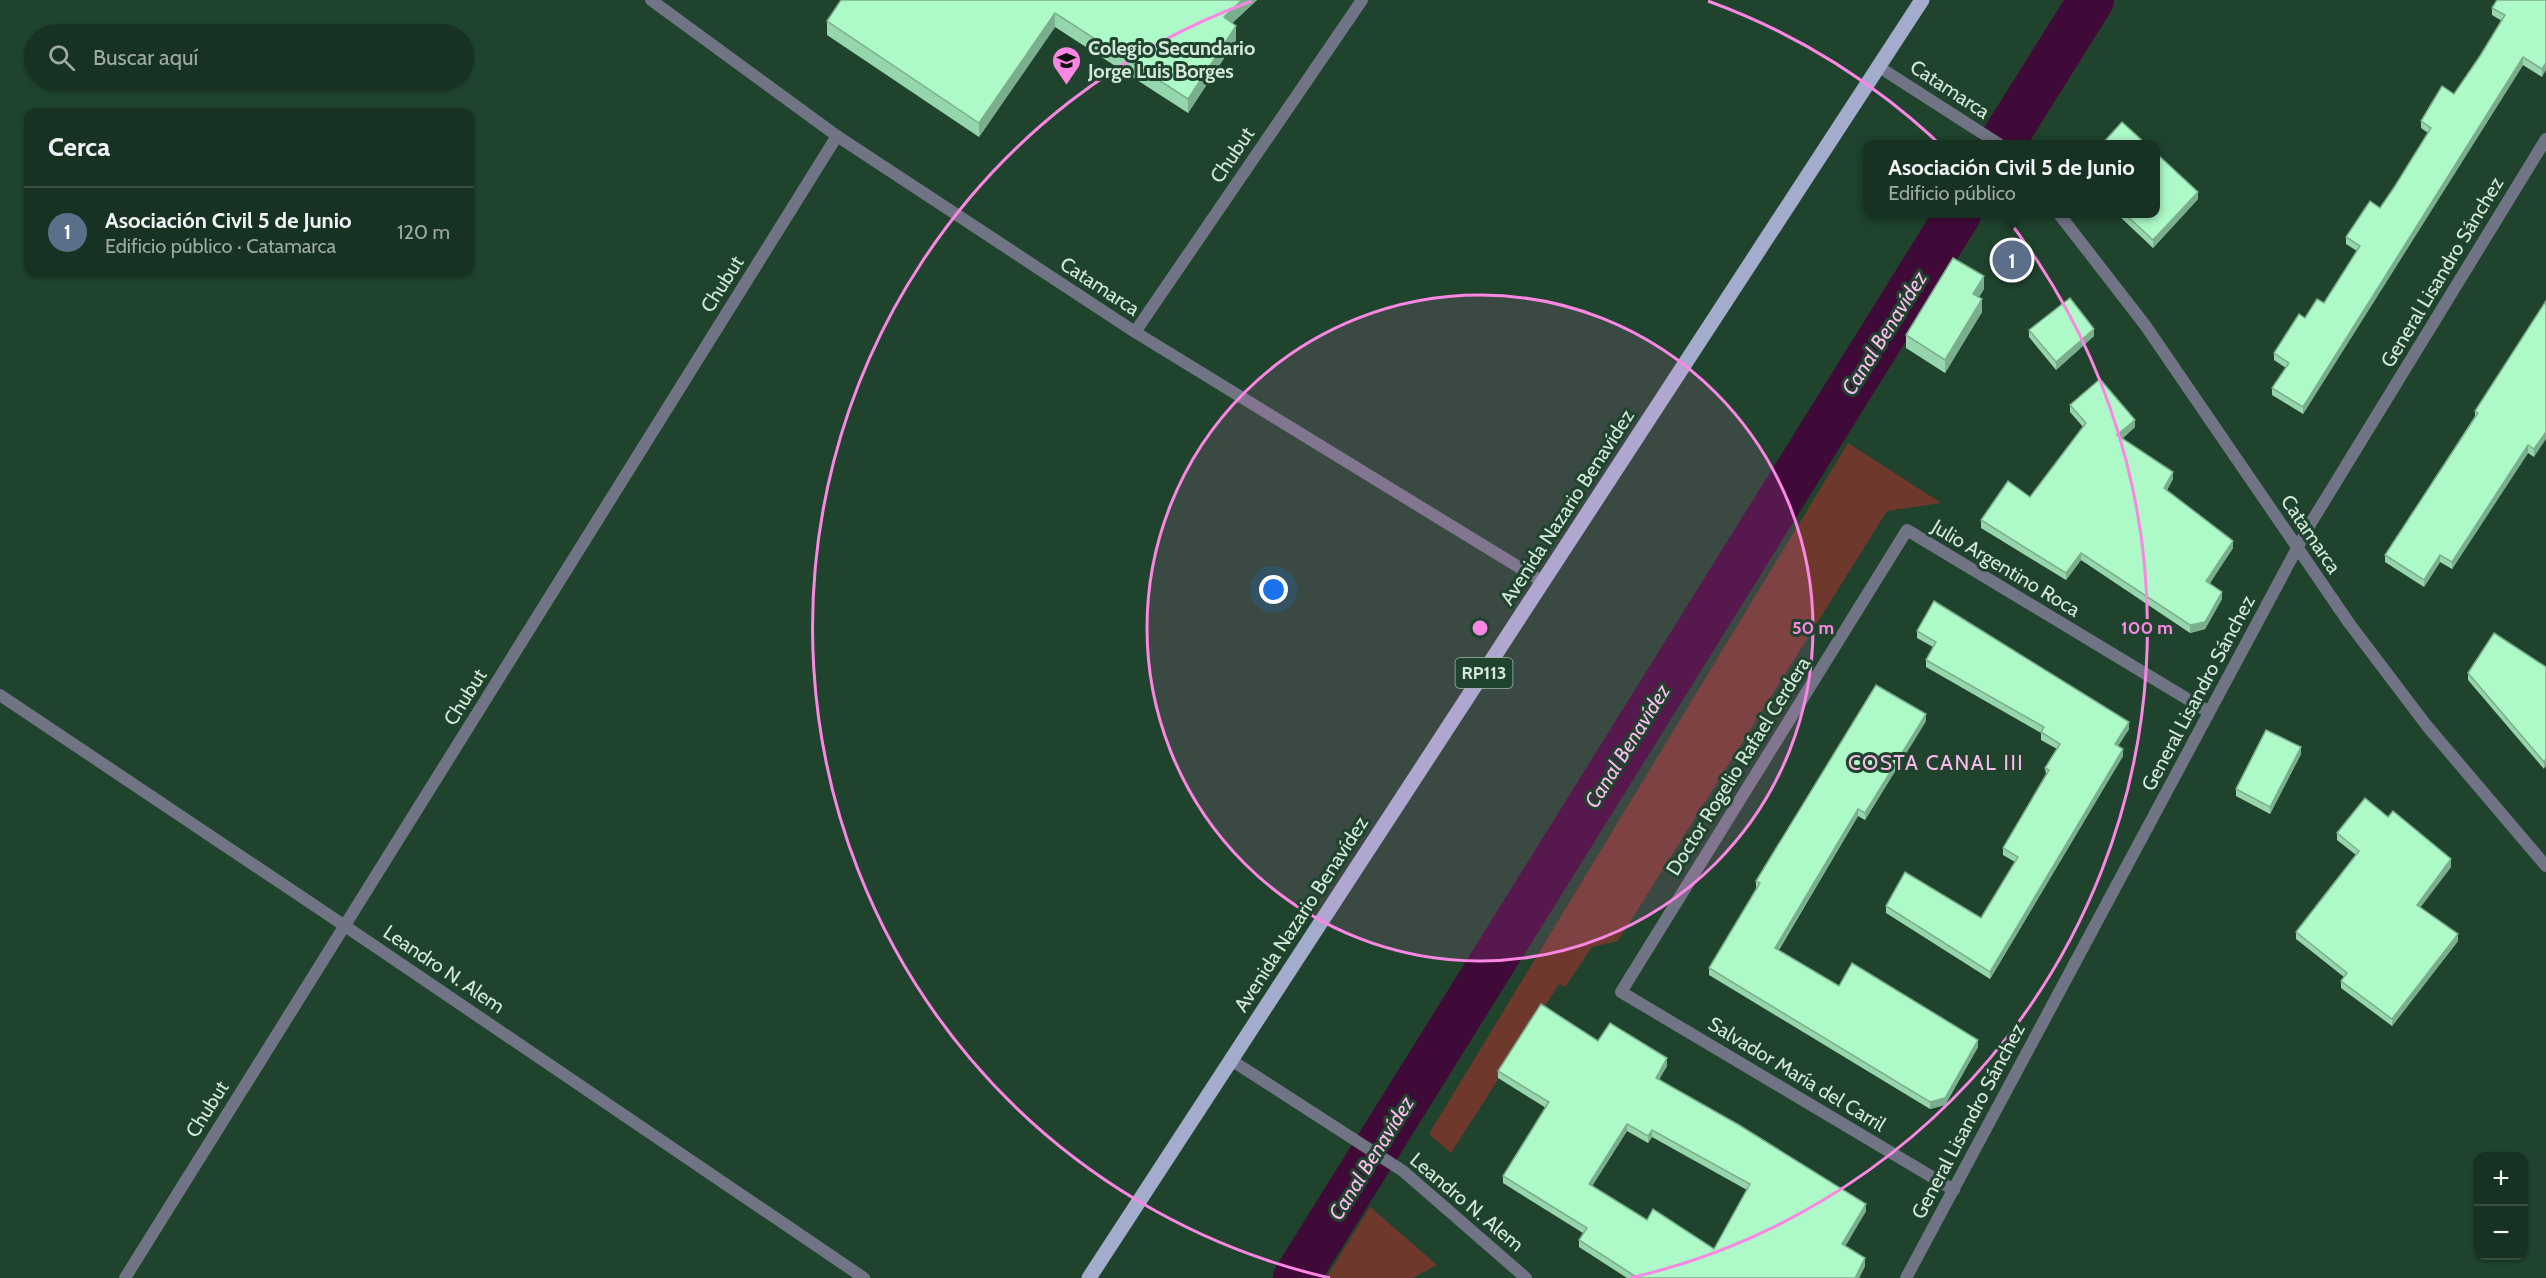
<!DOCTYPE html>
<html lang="es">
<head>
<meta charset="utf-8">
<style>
  :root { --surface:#173222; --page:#243e2f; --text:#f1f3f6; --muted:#9eaaa5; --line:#364d40; --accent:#fc86e4 }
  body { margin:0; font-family:Cabin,sans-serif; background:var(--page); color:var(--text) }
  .controls { position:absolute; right:18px; bottom:18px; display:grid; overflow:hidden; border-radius:12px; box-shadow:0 2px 4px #0004 }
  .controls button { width:54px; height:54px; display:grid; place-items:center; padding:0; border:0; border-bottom:2px solid var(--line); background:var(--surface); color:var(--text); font:30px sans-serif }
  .you { position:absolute; left:1274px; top:590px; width:21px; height:21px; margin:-15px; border:4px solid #fff; border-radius:50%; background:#1a73e8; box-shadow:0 0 0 9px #1a73e833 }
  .badge { display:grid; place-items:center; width:39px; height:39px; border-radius:50%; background:var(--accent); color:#fff; font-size:20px; font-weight:700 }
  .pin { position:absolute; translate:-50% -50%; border:3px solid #fff; box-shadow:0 2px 6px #0006 }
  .popup { position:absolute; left:1863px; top:140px; width:297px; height:78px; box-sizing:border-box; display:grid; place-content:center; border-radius:12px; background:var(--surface); filter:drop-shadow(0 2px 4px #0005); font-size:20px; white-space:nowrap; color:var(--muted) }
  .popup b { font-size:22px; color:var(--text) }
  .popup::after { content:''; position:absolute; left:50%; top:100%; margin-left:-12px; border:12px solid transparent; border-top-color:var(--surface) }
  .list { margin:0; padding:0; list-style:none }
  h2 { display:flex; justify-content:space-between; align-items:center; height:78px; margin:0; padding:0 24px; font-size:26px }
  h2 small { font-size:20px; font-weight:400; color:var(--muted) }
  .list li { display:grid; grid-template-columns:39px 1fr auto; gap:18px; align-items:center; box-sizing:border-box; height:90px; padding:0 24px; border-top:2px solid var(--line) }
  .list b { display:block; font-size:22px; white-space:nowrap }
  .list p { margin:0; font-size:20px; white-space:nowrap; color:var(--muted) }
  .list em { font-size:20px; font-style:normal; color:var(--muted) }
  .icon { flex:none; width:33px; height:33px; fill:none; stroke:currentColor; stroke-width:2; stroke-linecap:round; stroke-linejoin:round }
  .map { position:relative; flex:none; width:2546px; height:1278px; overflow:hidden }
  .search { position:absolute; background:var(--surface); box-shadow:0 2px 4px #0004; left:24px; top:24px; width:450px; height:66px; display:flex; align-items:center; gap:15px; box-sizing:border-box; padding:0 21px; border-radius:33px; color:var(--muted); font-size:22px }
  .panel { position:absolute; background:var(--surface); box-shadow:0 2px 4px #0004; left:24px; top:108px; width:450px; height:168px; border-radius:12px }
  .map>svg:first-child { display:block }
  .green { fill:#6e392c }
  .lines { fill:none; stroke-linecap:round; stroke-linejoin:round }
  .canal { stroke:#400a38; stroke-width:46 }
  .street { stroke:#707484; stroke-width:12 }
  .primary { stroke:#a4accd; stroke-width:15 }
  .wall { fill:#96d6ac; fill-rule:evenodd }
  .shaded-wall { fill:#7aae8c }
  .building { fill:#aef9c8; stroke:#7aae8c; stroke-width:1.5; fill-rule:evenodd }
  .ring { fill:none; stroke:#fc86e4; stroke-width:3 }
  .labels { text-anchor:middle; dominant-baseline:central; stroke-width:6; stroke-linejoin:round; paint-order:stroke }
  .shield { fill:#1f432d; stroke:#9eb6a6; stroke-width:1.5 }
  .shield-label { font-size:18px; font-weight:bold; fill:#d4e8da }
  .poi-label { font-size:20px; font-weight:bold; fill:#d4e8da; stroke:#1f432d; text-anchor:start }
  .street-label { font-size:20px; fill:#d4e8da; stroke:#1f432d }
  .water-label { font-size:21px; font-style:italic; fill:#ffbaef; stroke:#1f432d }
  .neighbourhood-label { font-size:21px; letter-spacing:1.5px; fill:#fcb9ec; stroke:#1f432d }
  .centre { fill:#fc86e4; stroke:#1f432d; stroke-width:3 }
  .ring-label { font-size:18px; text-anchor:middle; font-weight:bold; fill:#fc86e4; stroke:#1f432d; stroke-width:6; stroke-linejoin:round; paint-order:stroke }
</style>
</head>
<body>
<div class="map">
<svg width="2546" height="1278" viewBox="0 0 2546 1278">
  <rect width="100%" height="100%" fill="#1f432d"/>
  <g class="green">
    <polygon points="1848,443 1941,503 1887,511 1618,941 1592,947 1565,987 1559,984 1451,1153 1429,1134"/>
    <polygon points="1370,1207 1437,1265 1413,1278 1326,1278"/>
  </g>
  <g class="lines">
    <g class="canal">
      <polyline points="2001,144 2091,0"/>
      <polyline points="1296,1278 1958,214"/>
    </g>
    <g class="street">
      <polyline points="651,0 837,136 1135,332 1543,582"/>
      <polyline points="1879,67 1999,144"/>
      <polyline points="2059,214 2145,325 2349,623 2427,726 2546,866"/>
      <polyline points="1135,332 1362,0"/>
      <polyline points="0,695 345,926 864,1278"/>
      <polyline points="1231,1060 1403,1171 1526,1278"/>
      <polyline points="1954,1190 1621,992 1907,530 2209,712"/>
      <polyline points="125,1278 837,136"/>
      <polyline points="1906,1278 2309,526 2546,139"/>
    </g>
    <polyline class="primary" points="1089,1278 1922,0"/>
  </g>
  <g class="wall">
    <polygon points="841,0 1257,0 1232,23 1236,40 1188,113 1055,27 979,137 827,35 827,21"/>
    <polygon points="2546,0 2542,77 2523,65 2303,414 2272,395 2272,388 2286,368 2274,360 2274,353 2305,318 2324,303 2357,251 2346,244 2346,237 2380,208 2395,186 2428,133 2421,128 2421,121 2454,94 2480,56 2502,21 2492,15 2492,8"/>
    <polygon points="2198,199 2153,248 2116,213 2156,213"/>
    <polygon points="1984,289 1979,297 1982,312 1945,373 1906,348 1906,335"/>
    <polygon points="2546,301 2534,457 2528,453 2452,569 2440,562 2424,587 2385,562 2385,555 2475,416 2475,411"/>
    <polygon points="2029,330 2094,336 2056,370 2029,337"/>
    <polygon points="2070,405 2135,427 2122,439 2173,479 2167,490 2233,548 2210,583 2222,599 2205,629 2190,633 2081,560 2066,580 1981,528 1981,520 2030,497 2083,427 2070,412"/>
    <polygon points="1917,631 2129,729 2118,746 2123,756 1990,979 1886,913 1886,906 1981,918 2015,862 2003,855 2003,848 2046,775 2045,768 2057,749 2041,740 2041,733 1926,667 1926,660 1933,647 1917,638"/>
    <polygon points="2546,667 2544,769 2468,680 2468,673"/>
    <polygon points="1926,721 1865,820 1858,816 1779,950 1839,986 1978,1047 1945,1105 1930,1109 1709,975 1709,968 1757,889 1756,888 1756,881"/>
    <polygon points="2301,754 2270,814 2236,796 2236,789"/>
    <polygon points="2337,833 2451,867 2420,907 2458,941 2392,1026 2341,988 2341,981 2344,977 2296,939 2296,932 2356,855 2337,840"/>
    <path d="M 1667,1066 L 1659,1079 L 1866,1211 L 1845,1246 L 1865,1266 L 1859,1278 L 1627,1278 L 1579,1247 L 1579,1240 L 1583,1233 L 1503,1183 L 1503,1176 L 1546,1108 L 1498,1078 L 1498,1071 ZM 1627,1131 L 1648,1143 L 1652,1137 L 1747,1190 L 1714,1249 L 1647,1220 L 1592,1186 Z"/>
  </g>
  <g class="shaded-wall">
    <polygon points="1242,0 1257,0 1224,31 1224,17"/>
    <polygon points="1055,13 1055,27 979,137 979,123"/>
    <polygon points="1236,26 1236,40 1188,113 1188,99"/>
    <polygon points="2523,57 2523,65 2303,414 2303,407"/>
    <polygon points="2546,63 2546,70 2542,77 2542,69"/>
    <polygon points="2198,192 2198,199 2153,248 2153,240"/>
    <polygon points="1984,276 1984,289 1973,306 1973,294"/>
    <polygon points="1982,299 1982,312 1945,373 1945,360"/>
    <polygon points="2094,329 2094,336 2056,370 2056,362"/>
    <polygon points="2135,420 2135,427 2117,443 2117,435"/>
    <polygon points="2546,432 2546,439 2534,457 2534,449"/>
    <polygon points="2528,445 2528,453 2452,569 2452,562"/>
    <polygon points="2173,472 2173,479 2164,495 2164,488"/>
    <polygon points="2233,541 2233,548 2206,588 2206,581"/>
    <polygon points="2081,553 2081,560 2066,580 2066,573"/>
    <polygon points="2440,555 2440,562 2424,587 2424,580"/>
    <polygon points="2222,592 2222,599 2205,629 2190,633 2190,625"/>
    <polygon points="1926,714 1926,721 1865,820 1865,813"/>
    <polygon points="2129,722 2129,729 2115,751 2115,744"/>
    <polygon points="2301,747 2301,754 2270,814 2270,807"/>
    <polygon points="2123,749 2123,756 1990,979 1990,972"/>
    <polygon points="2546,759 2546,766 2544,769 2544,762"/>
    <polygon points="1858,809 1858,816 1775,955 1775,948"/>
    <polygon points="2451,859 2451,867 2417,912 2417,905"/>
    <polygon points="2458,934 2458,941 2392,1026 2392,1019"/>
    <polygon points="1978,1040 1978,1047 1945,1105 1930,1109 1930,1102"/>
    <polygon points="1667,1058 1667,1066 1656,1085 1656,1078"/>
    <polygon points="1627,1124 1627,1131 1589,1191 1589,1184"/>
    <polygon points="1652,1130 1652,1137 1648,1143 1648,1136"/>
    <polygon points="1866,1204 1866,1211 1842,1252 1842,1244"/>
    <polygon points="1865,1258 1865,1266 1859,1278 1855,1278"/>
  </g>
  <g class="building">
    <polygon points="841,0 1242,0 1224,17 1236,26 1188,99 1055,13 979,123 827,21"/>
    <polygon points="2497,0 2546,0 2546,63 2542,69 2523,57 2303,407 2272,388 2289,363 2274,353 2299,314 2305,318 2317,299 2324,303 2360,246 2346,237 2370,201 2380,208 2395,186 2431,128 2421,121 2442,86 2454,94 2480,56 2505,15 2492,8"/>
    <polygon points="2122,122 2146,144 2102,144"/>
    <polygon points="2156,153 2198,192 2153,240 2124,213 2156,213"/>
    <polygon points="1953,258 1984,276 1973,294 1982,299 1945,360 1906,335"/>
    <polygon points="2070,298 2094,329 2056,362 2029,330"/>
    <polygon points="2546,301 2546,432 2534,449 2528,445 2452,562 2440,555 2424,580 2385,555 2478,413 2475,411"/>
    <polygon points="2100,379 2135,420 2117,435 2173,472 2164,488 2233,541 2206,581 2222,592 2205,622 2190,625 2081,553 2066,573 1981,520 2008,481 2030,497 2086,423 2070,405"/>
    <polygon points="1934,601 2129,722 2115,744 2123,749 1990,972 1886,906 1905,872 1981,918 2018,857 2003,848 2049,770 2045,768 2060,744 2041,732 2044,727 1926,660 1936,642 1917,631"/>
    <polygon points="2494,633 2546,667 2546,759 2544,762 2468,673"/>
    <polygon points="1876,685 1926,714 1865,813 1858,809 1775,948 1839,986 1852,963 1978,1040 1945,1098 1930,1102 1709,968 1760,883 1756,881"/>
    <polygon points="2266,730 2301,747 2270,807 2236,789"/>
    <polygon points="2365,798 2388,817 2393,811 2451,859 2417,905 2458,934 2392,1019 2341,981 2347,973 2296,932 2359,851 2337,833"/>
    <path d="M 1541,1004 L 1598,1041 L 1610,1023 L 1667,1058 L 1656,1078 L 1739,1125 L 1866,1204 L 1842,1244 L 1865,1258 L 1855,1278 L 1638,1278 L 1579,1240 L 1587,1228 L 1503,1176 L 1549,1102 L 1498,1071 ZM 1627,1124 L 1648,1136 L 1652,1130 L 1750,1184 L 1714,1249 L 1653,1209 L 1647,1220 L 1589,1184 Z"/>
  </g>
  <circle cx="1480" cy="628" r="333" fill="#fc86e4" fill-opacity=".12"/>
  <g class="ring">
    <circle cx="1480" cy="628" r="333"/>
    <path d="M1330 1278A667 667 0 0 1 1252 1M1708 1A667 667 0 0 1 1630 1278"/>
  </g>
  <defs>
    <symbol id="school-pin" viewBox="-11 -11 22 30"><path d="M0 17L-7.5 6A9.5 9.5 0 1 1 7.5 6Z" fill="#fc86e4" stroke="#1f432d"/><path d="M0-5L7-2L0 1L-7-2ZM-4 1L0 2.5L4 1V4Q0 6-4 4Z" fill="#111"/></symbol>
  </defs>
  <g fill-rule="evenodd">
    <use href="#school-pin" x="1050" y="44" width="33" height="45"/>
  </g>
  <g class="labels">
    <rect class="shield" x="1455.5" y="658" width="57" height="30" rx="4.5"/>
    <g class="shield-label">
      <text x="1484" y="673">RP113</text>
    </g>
    <g class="poi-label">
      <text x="1088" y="48">Colegio Secundario<tspan x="1088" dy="23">Jorge Luis Borges</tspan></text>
    </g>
    <g class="street-label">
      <text transform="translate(1950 89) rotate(33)">Catamarca</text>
      <text transform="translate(1232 155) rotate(-56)">Chubut</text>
      <text transform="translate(2442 272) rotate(-59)">General Lisandro Sánchez</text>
      <text transform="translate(722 284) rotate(-58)">Chubut</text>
      <text transform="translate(1100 286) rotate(33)">Catamarca</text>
      <text transform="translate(1567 507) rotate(-57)">Avenida Nazario Benavídez</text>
      <text transform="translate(2311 534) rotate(56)">Catamarca</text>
      <text transform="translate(2006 568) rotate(31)">Julio Argentino Roca</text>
      <text transform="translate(2198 693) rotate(-62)">General Lisandro Sánchez</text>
      <text transform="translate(465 697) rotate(-58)">Chubut</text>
      <text transform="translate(1738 766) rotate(-58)">Doctor Rogelio Rafael Cerdera</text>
      <text transform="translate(1301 914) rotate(-57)">Avenida Nazario Benavídez</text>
      <text transform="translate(444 969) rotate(34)">Leandro N. Alem</text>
      <text transform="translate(1797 1074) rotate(31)">Salvador María del Carril</text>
      <text transform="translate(207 1109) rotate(-58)">Chubut</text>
      <text transform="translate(1968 1121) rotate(-62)">General Lisandro Sánchez</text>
      <text transform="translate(1467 1202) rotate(40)">Leandro N. Alem</text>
    </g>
    <g class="water-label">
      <text transform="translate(1884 333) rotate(-58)">Canal Benavídez</text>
      <text transform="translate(1627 746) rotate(-58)">Canal Benavídez</text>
      <text transform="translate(1371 1158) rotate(-58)">Canal Benavídez</text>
    </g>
    <g class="neighbourhood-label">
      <text x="1936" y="762">COSTA CANAL III</text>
    </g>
  </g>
  <circle cx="1480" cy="628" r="9" class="centre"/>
  <g class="ring-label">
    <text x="1813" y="634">50 m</text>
    <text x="2147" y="634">100 m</text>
  </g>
</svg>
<div class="controls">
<button>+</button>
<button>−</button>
</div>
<div class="you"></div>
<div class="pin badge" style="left:2012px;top:260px;background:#5c6f8a">1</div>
<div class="popup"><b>Asociación Civil 5 de Junio</b>Edificio público</div>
<div class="search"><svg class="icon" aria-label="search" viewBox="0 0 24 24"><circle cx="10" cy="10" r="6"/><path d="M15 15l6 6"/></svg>Buscar aquí</div>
<section class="panel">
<h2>Cerca<small></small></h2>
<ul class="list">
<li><span class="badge" style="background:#5c6f8a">1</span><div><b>Asociación Civil 5 de Junio</b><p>Edificio público · Catamarca</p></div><em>120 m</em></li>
</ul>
</section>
</div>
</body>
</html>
